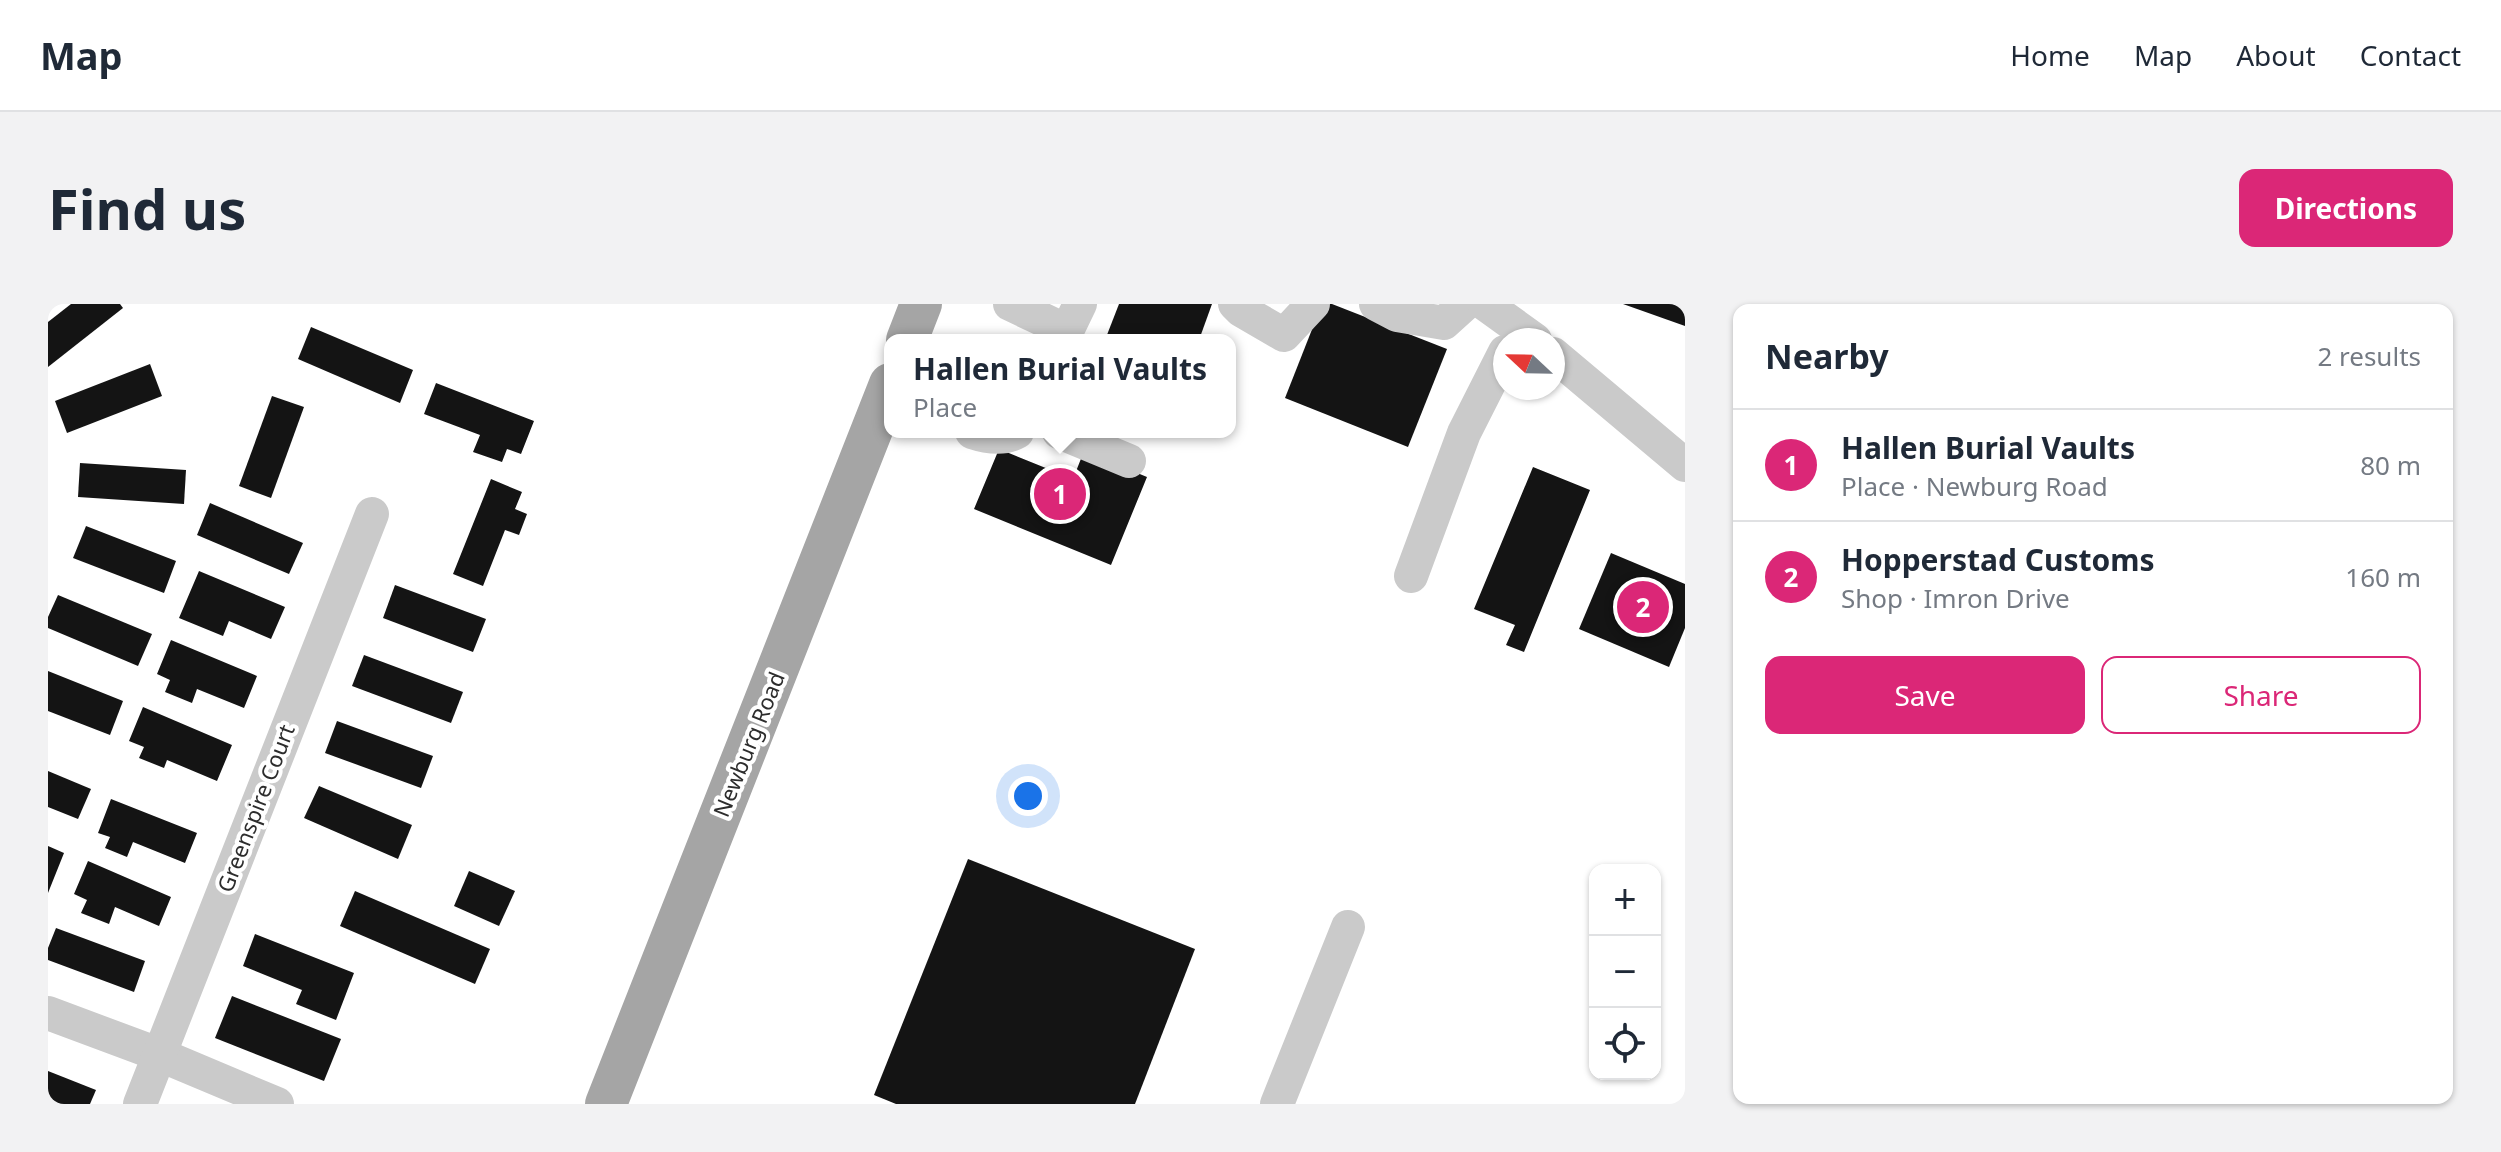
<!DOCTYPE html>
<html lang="en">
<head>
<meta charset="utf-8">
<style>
  :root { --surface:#fff; --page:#f2f2f3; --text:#1f2937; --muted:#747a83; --line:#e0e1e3; --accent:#db2777 }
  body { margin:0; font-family:"Noto Sans",sans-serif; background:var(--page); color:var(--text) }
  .controls { position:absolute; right:24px; bottom:24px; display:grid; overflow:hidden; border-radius:16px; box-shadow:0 2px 6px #0004 }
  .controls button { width:72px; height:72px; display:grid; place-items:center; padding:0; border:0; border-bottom:2px solid var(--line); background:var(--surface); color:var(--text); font:40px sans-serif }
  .compass { position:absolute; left:1445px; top:24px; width:72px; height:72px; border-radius:50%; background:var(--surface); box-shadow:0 2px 6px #0004; rotate:292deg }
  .you { position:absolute; left:980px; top:492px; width:28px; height:28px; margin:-20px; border:6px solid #fff; border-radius:50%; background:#1a73e8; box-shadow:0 0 0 12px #1a73e833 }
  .badge { display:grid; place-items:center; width:52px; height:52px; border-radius:50%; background:var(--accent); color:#fff; font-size:26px; font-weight:700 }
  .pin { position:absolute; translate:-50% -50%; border:4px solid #fff; box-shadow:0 2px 8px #0006 }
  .popup { position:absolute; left:836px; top:30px; width:352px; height:104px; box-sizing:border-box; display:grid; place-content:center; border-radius:16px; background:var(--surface); filter:drop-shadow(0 2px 6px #0005); font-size:26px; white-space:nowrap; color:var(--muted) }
  .popup b { font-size:30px; color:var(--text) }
  .popup::after { content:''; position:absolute; left:50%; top:100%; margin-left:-16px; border:16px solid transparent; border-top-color:var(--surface) }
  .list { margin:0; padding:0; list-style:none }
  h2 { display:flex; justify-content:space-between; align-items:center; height:104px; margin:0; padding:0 32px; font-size:34px }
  h2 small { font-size:26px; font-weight:400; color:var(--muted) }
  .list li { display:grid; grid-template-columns:52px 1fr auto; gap:24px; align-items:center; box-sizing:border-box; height:112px; padding:0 32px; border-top:2px solid var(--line) }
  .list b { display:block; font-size:30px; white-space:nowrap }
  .list p { margin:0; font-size:26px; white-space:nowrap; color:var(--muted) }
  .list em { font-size:26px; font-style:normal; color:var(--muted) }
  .actions { display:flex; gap:16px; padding:24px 32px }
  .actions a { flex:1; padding:18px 0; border:2px solid var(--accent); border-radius:16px; text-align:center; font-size:28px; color:var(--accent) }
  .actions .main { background:var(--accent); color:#fff }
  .icon { flex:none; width:44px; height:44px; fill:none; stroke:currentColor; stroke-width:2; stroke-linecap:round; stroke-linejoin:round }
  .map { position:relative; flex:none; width:1637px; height:800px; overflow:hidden; border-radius:16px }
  header { display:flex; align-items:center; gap:48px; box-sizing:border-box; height:112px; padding:0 40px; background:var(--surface); border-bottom:2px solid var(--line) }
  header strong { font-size:38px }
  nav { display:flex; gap:44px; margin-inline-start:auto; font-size:28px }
  .intro { display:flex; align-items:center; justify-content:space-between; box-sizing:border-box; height:192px; padding:0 48px }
  h1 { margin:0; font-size:56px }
  .button { padding:20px 36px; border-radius:16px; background:var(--accent); color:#fff; font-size:28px; font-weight:700 }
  main { display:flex; gap:48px; padding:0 48px }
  aside { flex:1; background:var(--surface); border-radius:16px; box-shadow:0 2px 6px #0004 }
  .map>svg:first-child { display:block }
  .building { fill:#141414 }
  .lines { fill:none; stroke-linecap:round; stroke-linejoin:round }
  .minor { stroke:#cacaca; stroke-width:34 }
  .major { stroke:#a5a5a5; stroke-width:42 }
  .labels { text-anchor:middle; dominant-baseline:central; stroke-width:8; stroke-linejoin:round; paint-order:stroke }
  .street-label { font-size:22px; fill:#2d2d2d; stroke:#fff }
</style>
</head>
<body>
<header>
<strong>Map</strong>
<nav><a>Home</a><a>Map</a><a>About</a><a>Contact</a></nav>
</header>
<div class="intro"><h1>Find us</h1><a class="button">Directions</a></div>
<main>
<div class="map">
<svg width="1637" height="800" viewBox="0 0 1637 800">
  <rect width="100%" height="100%" fill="#fff"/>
  <g class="building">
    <polygon points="23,0 72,0 75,4 0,63 0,18"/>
    <polygon points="1071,0 1164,0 1151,36 1057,36"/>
    <polygon points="1274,0 1284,0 1399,45 1360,143 1237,94"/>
    <polygon points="1575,0 1637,0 1637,22"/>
    <polygon points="263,23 365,66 352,99 250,55"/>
    <polygon points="102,60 114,92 19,129 7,97"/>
    <polygon points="388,79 486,117 473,150 459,145 454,158 425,148 432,131 376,110"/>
    <polygon points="224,92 256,103 223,194 191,182"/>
    <polygon points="951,145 1025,175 1036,147 1099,173 1063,261 926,205"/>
    <polygon points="32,159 138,166 136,200 30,193"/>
    <polygon points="1485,163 1542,186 1476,348 1458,341 1467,321 1426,305"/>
    <polygon points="443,175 474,188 467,205 479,210 471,231 457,226 435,282 405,270"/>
    <polygon points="162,199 255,239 241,270 149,231"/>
    <polygon points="38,222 128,257 116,289 25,254"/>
    <polygon points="1563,249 1637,280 1637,324 1621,363 1531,325"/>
    <polygon points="151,267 237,303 223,335 181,317 175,332 131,314"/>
    <polygon points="347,281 438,315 425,348 335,314"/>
    <polygon points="10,291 104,330 90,362 0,324 0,313"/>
    <polygon points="123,336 209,372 196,404 149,385 144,399 117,388 122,376 109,370"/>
    <polygon points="316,351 415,388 403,419 304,382"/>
    <polygon points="0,367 75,397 62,431 0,407"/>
    <polygon points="95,403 184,441 169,477 119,456 116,464 91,454 96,443 81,437"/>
    <polygon points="289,417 385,452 373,484 277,449"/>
    <polygon points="0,467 43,485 30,515 0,503"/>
    <polygon points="271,482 364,521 350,555 256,514"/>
    <polygon points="63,495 149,529 137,559 85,538 79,553 57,544 62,533 50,529"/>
    <polygon points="0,542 16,549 0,589"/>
    <polygon points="920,555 1147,645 1087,800 848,800 826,791"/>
    <polygon points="40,557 123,593 111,622 67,603 61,620 33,609 39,596 26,590"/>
    <polygon points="421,567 467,587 451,622 406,602"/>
    <polygon points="307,587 442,645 427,680 292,622"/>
    <polygon points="8,624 97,657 86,688 0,656 0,644"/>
    <polygon points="207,630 306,669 288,716 248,700 254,686 195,662"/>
    <polygon points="184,692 293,735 276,777 167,734"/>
    <polygon points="0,767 48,786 42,800 0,800"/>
  </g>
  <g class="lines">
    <g class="minor">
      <polyline points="962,0 1019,27 1032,0"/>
      <polyline points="1187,0 1193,6 1236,31 1265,0"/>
      <polyline points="1328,0 1349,11 1396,19 1417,0"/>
      <polyline points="1437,0 1487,36"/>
      <polyline points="1505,50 1637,161"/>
      <path d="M 924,128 C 939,133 955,136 969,128"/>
      <polyline points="1011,128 1081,157"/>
      <polyline points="1363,272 1416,129 1457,48"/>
      <polyline points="0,709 110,750 229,800"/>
      <polyline points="92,800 324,210"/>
      <polyline points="1229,800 1300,623"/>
    </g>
    <g class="major">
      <polyline points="859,36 873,0"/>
      <polyline points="558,800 842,80"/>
    </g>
  </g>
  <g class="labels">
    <g class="street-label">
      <text transform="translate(700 440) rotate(-68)">Newburg Road</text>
      <text transform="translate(207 504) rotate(-69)">Greenspire Court</text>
    </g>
  </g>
</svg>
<div class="controls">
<button>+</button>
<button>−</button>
<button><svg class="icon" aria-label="locate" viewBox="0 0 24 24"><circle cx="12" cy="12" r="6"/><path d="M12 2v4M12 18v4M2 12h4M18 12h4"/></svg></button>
</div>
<svg class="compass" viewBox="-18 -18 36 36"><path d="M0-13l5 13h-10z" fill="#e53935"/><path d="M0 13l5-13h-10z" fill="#747a83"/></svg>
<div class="you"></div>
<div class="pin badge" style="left:1012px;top:190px">1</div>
<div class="popup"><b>Hallen Burial Vaults</b>Place</div>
<div class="pin badge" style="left:1595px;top:303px">2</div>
</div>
<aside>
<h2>Nearby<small>2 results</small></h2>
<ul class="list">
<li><span class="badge">1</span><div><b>Hallen Burial Vaults</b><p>Place · Newburg Road</p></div><em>80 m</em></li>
<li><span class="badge">2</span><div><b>Hopperstad Customs</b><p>Shop · Imron Drive</p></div><em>160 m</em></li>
</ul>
<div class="actions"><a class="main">Save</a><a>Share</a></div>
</aside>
</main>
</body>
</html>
